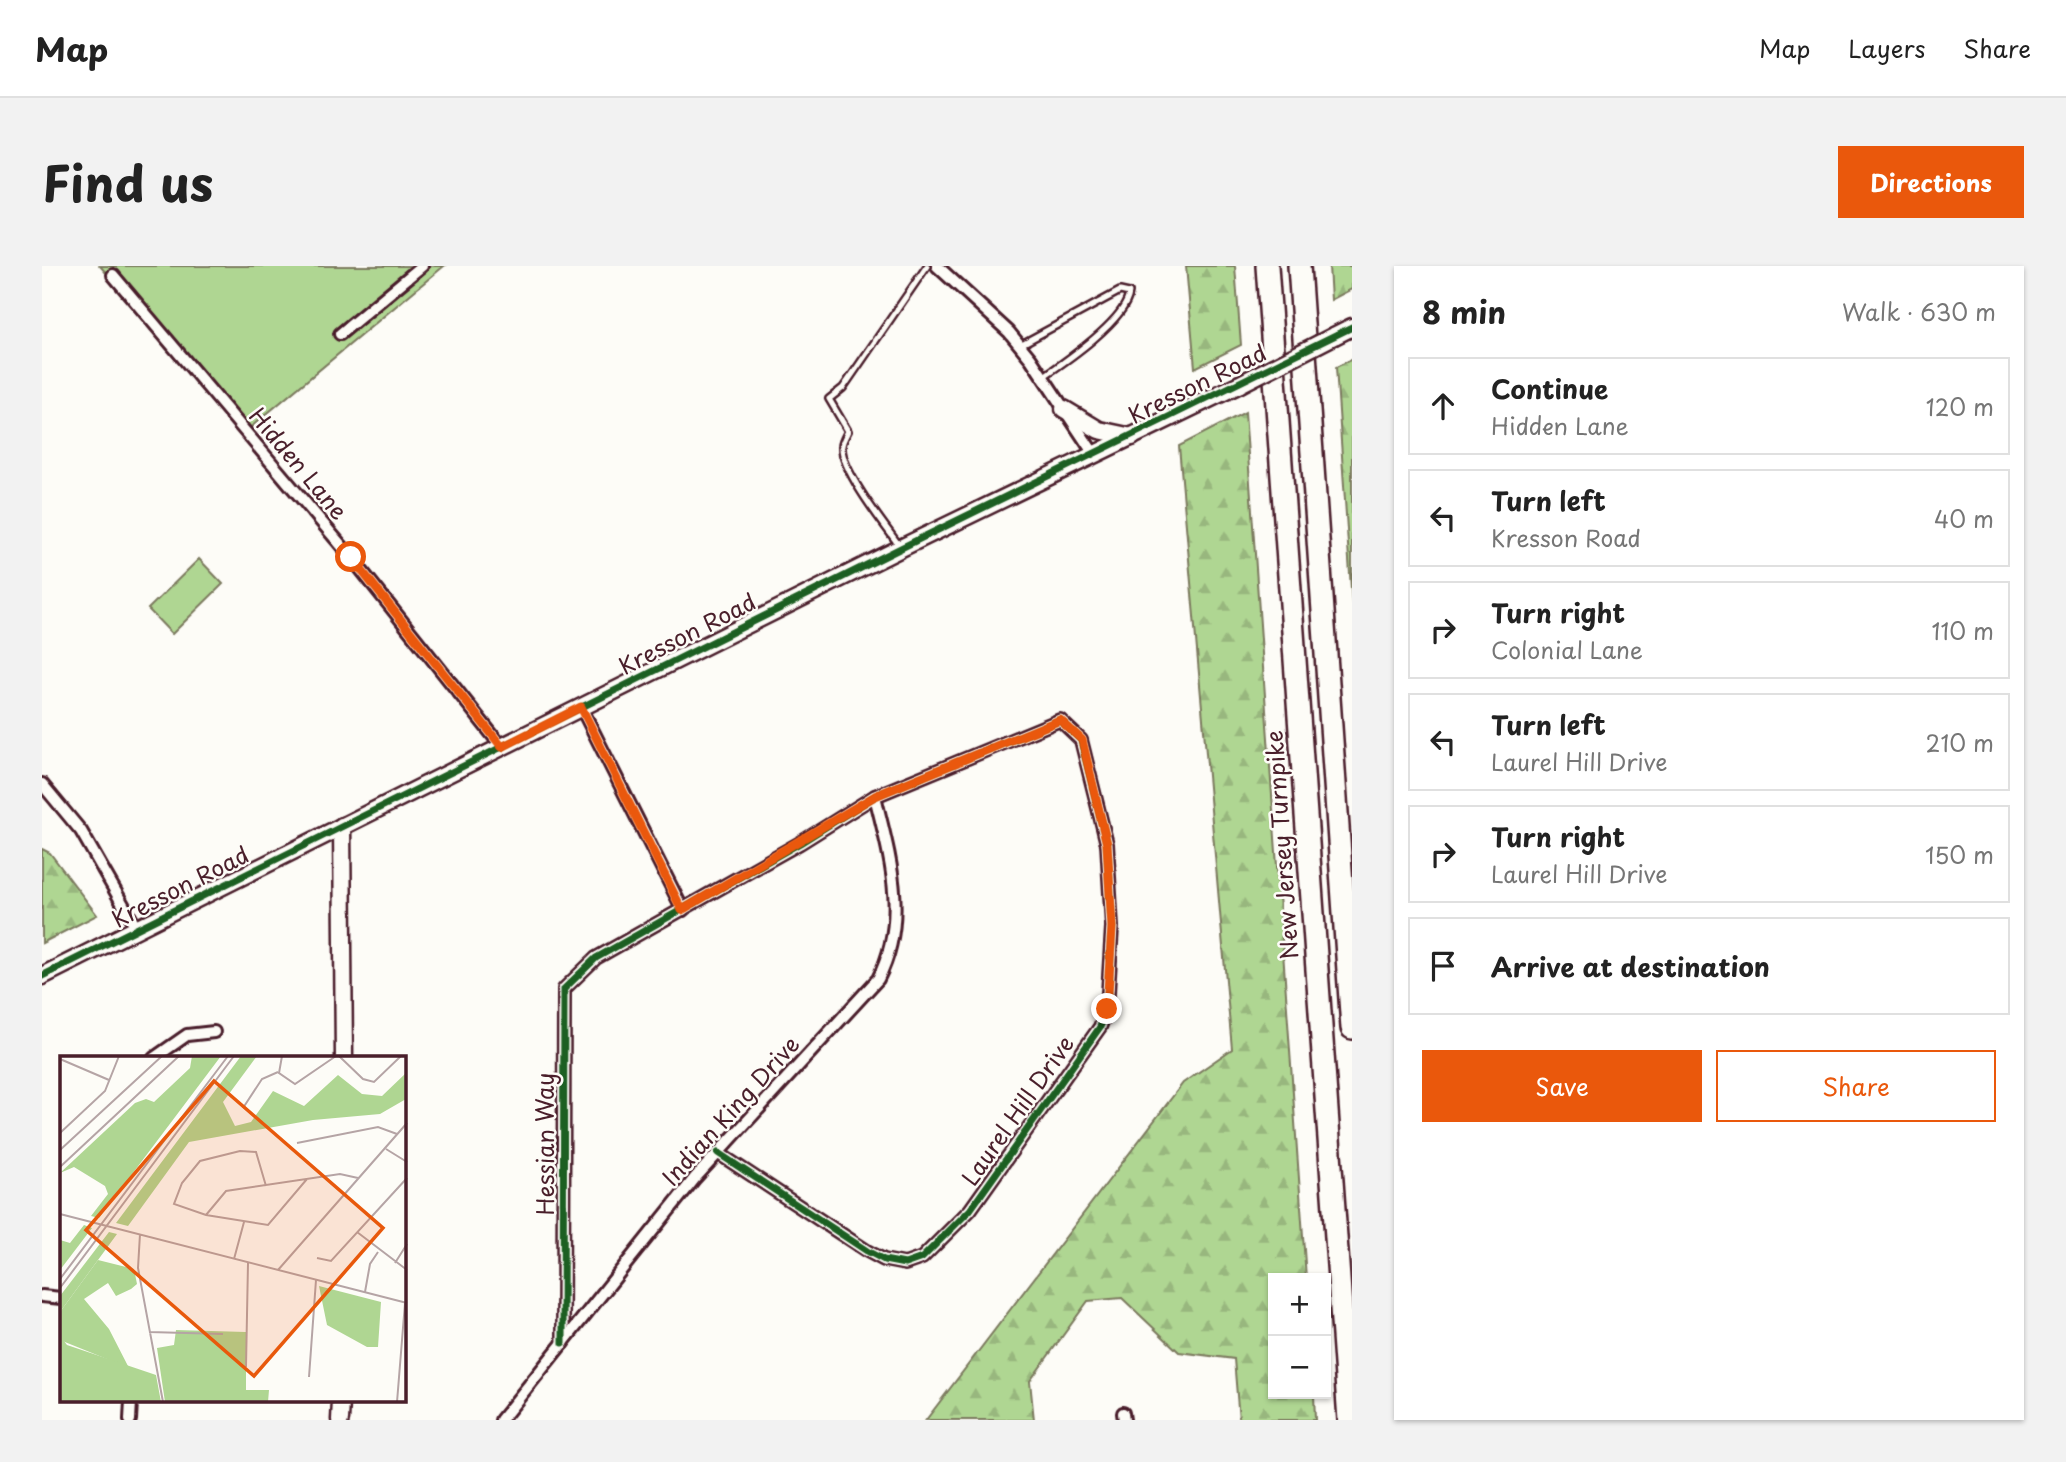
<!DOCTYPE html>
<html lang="en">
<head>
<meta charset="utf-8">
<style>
  :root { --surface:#fff; --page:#f2f2f2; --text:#222; --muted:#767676; --line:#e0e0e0; --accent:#ea580c }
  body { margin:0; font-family:"Playpen Sans",sans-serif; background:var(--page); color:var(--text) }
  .controls { position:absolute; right:21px; bottom:21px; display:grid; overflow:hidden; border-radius:0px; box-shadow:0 2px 5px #0004 }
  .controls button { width:63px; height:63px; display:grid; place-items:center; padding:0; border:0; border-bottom:2px solid var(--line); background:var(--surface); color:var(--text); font:35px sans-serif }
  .stop { position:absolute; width:21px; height:21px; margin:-16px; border:5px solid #ea580c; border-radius:50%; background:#fff }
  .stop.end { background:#ea580c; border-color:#fff; box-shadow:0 2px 7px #0008 }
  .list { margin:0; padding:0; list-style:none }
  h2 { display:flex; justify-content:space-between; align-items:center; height:91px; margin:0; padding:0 28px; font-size:30px }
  h2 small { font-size:23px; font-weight:400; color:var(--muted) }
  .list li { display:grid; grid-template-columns:46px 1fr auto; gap:21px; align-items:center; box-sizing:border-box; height:98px; margin:0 14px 14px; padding:0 14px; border:2px solid var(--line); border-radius:0px }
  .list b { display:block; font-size:26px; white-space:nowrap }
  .list p { margin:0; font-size:23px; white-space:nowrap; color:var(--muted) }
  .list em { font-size:23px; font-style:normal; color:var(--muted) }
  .actions { display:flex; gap:14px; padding:21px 28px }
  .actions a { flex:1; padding:16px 0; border:2px solid var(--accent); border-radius:0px; text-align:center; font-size:24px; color:var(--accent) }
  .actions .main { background:var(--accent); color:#fff }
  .icon { flex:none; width:38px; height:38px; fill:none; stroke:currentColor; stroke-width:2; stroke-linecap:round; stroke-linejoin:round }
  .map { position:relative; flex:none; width:1310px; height:1154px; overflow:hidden; border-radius:0px }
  header { display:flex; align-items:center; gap:42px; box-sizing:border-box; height:98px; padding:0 35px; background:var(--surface); border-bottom:2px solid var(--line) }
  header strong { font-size:33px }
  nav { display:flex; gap:38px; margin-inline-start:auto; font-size:24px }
  .intro { display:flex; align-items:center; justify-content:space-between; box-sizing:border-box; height:168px; padding:0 42px }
  h1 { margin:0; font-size:49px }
  .button { padding:18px 32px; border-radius:0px; background:var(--accent); color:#fff; font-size:24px; font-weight:700 }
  main { display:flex; gap:42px; padding:0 42px }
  aside { flex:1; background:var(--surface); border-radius:0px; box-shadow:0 2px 5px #0004 }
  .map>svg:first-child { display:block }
  .green { fill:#afd692; stroke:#7c7a5e; stroke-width:2 }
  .forest { fill:url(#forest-firs); stroke:#7c7a5e; stroke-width:2 }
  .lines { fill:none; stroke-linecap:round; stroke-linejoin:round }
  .lane-casing { stroke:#4a1f2b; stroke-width:10 }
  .street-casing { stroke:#4a1f2b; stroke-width:16 }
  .secondary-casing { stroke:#4a1f2b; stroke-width:21 }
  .highway-casing { stroke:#4a1f2b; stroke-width:26 }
  .lane { stroke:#fdfcf7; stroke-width:5 }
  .street { stroke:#fdfcf7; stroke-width:10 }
  .secondary { stroke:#fdfcf7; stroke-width:16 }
  .highway { stroke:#fdfcf7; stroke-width:21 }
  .secondary-bridge-casing { stroke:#4a1f2b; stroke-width:21; stroke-linecap:butt }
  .secondary-bridge { stroke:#fdfcf7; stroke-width:16 }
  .cycleway-casing { stroke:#fdfcf7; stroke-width:11 }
  .cycleway { stroke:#1b5e20; stroke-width:7 }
  .route { stroke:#ea580c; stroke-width:9 }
  .labels { text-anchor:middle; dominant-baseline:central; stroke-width:5; stroke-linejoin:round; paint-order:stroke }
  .street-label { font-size:23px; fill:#4a1f2b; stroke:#fdfcf7 }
  .inset-road { fill:none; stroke:#b5a4a5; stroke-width:2 }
  .view { fill:#e8590c; fill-opacity:0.15; stroke:#e8590c; stroke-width:3.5 }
  .inset-edge { fill:none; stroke:#4a1f2b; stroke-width:3.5 }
</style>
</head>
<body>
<header>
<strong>Map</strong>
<nav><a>Map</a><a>Layers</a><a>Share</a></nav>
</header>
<div class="intro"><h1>Find us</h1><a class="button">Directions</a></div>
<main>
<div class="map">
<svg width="1310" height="1154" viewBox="0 0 1310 1154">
  <defs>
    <pattern id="forest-firs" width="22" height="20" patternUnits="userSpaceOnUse" patternTransform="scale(1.75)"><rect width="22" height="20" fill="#afd692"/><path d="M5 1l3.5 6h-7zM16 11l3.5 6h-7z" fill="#98b77e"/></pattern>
  </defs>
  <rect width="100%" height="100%" fill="#fdfcf7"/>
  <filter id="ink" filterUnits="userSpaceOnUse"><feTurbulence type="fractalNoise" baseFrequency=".0143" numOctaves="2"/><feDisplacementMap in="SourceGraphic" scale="14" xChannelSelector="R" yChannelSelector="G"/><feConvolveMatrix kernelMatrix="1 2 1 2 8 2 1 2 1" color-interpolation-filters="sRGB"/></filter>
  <g filter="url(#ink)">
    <g class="green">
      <polygon points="58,0 402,0 203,166"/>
      <polygon points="157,293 181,318 130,368 106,343"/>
    </g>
    <g class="forest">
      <polygon points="1144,0 1193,0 1199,79 1153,102"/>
      <polygon points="1287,0 1310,0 1310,23 1289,34"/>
      <polygon points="1310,93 1310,338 1294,101"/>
      <polygon points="1203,146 1264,1012 1231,1012 1231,1128 1272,1128 1273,1154 1197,1154 1192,1093 1137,1086 1080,1032 1046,1035 988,1115 992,1154 884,1154 1141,817 1190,783 1137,180"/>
      <polygon points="0,583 8,587 55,649 0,677"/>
    </g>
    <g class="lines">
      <defs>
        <g id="lane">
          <path d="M 978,79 L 1078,25 L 1087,27 C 1084,54 1024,95 1002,110"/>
          <path d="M 857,279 C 843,260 798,203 800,180 C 800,176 804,169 806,165 L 787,133 L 801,122 L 885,0"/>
        </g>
        <g id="street">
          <polyline points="895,0 967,66 989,93 1052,188"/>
          <polyline points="71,9 309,291 460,481"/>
          <polyline points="298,68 380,0"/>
          <polyline points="539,441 641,644"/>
          <polyline points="0,518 39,565 95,663"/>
          <polyline points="112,792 145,769 172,766"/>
          <polyline points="0,1030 19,1032"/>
          <polyline points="521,1077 522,723 554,692 758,577 833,530 1018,454 1039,474 1065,578 1070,661 1065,743 1058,761 928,944 880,992 863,998 842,994 825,985 676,887"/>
          <polyline points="1081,1147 1082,1154"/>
          <polyline points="88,1154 89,1135"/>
          <path d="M 459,1154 L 653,912 L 836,713 C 867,653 848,592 833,530"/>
        </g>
        <g id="secondary">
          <polyline points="1292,70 1310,61"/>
          <polyline points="1022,143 1057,164 1090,171"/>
          <polyline points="300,560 302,792"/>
          <polyline points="0,710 859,282 1198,118"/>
          <polyline points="298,1154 299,1135"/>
        </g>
        <g id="highway">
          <polyline points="1225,0 1307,1154"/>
          <polyline points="1257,0 1310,762"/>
        </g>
      </defs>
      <use href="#lane" class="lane-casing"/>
      <use href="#street" class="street-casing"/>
      <use href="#secondary" class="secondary-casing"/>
      <use href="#highway" class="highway-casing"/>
      <use href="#lane" class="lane"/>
      <use href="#street" class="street"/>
      <use href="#secondary" class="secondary"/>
      <use href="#highway" class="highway"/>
      <defs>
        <polyline id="secondary-bridge" points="1198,118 1292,70"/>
      </defs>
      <use href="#secondary-bridge" class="secondary-bridge-casing"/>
      <use href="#secondary-bridge" class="secondary-bridge"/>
      <defs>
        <g id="cycleway">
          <polyline points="0,710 859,282 1310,61"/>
          <polyline points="521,1077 522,723 554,692 758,577 833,530 1018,454 1039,474 1065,578 1070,661 1065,743 1058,761 928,944 880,992 863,998 842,994 825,985 676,887"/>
        </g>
      </defs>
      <use href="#cycleway" class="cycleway-casing"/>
      <use href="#cycleway" class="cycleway"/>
    </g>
  </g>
  <g class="lines" filter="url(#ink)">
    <polyline class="route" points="309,291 460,481 539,441 640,644 833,530 1018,454 1040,474 1065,578 1070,661 1065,743"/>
  </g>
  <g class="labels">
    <g class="street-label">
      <text transform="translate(1155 117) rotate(-26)">Kresson Road</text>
      <text transform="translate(257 197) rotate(50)">Hidden Lane</text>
      <text transform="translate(645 367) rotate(-27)">Kresson Road</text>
      <text transform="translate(1239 579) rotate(-94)">New Jersey Turnpike</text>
      <text transform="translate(138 620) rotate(-27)">Kresson Road</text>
      <text transform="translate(688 844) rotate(-48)">Indian King Drive</text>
      <text transform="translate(975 844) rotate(-55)">Laurel Hill Drive</text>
      <text transform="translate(502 878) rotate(-90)">Hessian Way</text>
    </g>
  </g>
  <g transform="translate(18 790)">
    <rect width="346" height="346" fill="#fdfcf7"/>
    <path d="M 38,204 L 74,213 L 77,228 L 71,233 L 56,240 L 48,227 L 24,243 L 49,273 L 69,312 L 0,284 L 0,256 ZM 116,274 L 186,276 L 186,334 L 209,334 L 208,346 L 105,346 L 97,292 L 114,289 Z" fill="#afd692"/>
    <path d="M 132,0 L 161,0 L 39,162 L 31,160 L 48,138 L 45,130 L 14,111 L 0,117 L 75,47 L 86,43 L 94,46 L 130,12 ZM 181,0 L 197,0 L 163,46 L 175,70 L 191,66 L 213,35 L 244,50 L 278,19 L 302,38 L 322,40 L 346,17 L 346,43 L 320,58 L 253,64 L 129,86 L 68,170 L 56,167 ZM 24,169 L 32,172 L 0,214 L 0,184 L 10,187 ZM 49,176 L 57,178 L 0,256 L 0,240 ZM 259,230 L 321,246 L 318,291 L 307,291 L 267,269 ZM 0,280 L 7,289 L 96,319 L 101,346 L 0,346 Z" fill="#afd692"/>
    <path class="inset-road" d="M 222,0 L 219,17 L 235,28 L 276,0M 279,0 L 303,23 L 314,26 L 341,0M 0,3 L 49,24M 183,52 L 202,23 L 218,16M 0,77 L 45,35 L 59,0M 237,87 L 318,71 L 337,78M 326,93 L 347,106M 0,94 L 102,0M 0,111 L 119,0M 206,130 L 196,96 L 180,95 L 140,105 L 122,127 L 114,148 L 146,159 L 208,169 L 247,123M 0,158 L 347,247M 146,159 L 166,135 L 280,118 L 298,122M 297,176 L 347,214M 80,178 L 78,212 L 103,346M 257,202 L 271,205 L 347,122M 174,203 L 184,166M 335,207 L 347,188M 218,214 L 347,67M 0,223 L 168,0M 0,232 L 174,0M 305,236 L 310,208 L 318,196M 89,276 L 163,278M 186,311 L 188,207M 249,321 L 256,224M 337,346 L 345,247"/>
    <path class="view" d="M 154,25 L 323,172 L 194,320 L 26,174 Z"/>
    <rect width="346" height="346" class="inset-edge"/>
  </g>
</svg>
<div class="controls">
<button>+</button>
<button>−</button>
</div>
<div class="stop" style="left:309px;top:291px"></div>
<div class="stop end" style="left:1065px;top:743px"></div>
</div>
<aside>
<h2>8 min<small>Walk · 630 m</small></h2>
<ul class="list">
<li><svg class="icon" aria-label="ahead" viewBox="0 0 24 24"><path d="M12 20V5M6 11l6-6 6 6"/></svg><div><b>Continue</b><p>Hidden Lane</p></div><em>120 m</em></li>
<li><svg class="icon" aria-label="left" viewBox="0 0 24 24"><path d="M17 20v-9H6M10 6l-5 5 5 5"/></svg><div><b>Turn left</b><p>Kresson Road</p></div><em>40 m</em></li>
<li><svg class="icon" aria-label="right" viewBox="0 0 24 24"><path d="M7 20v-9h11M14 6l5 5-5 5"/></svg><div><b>Turn right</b><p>Colonial Lane</p></div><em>110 m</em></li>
<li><svg class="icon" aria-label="left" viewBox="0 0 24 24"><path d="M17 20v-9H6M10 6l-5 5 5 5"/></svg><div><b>Turn left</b><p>Laurel Hill Drive</p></div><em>210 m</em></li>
<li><svg class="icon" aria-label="right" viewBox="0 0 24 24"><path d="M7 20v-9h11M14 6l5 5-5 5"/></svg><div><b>Turn right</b><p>Laurel Hill Drive</p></div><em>150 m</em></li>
<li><svg class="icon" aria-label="arrive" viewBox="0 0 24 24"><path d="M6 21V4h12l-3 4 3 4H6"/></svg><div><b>Arrive at destination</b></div></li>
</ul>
<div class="actions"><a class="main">Save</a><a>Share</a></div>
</aside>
</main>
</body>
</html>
